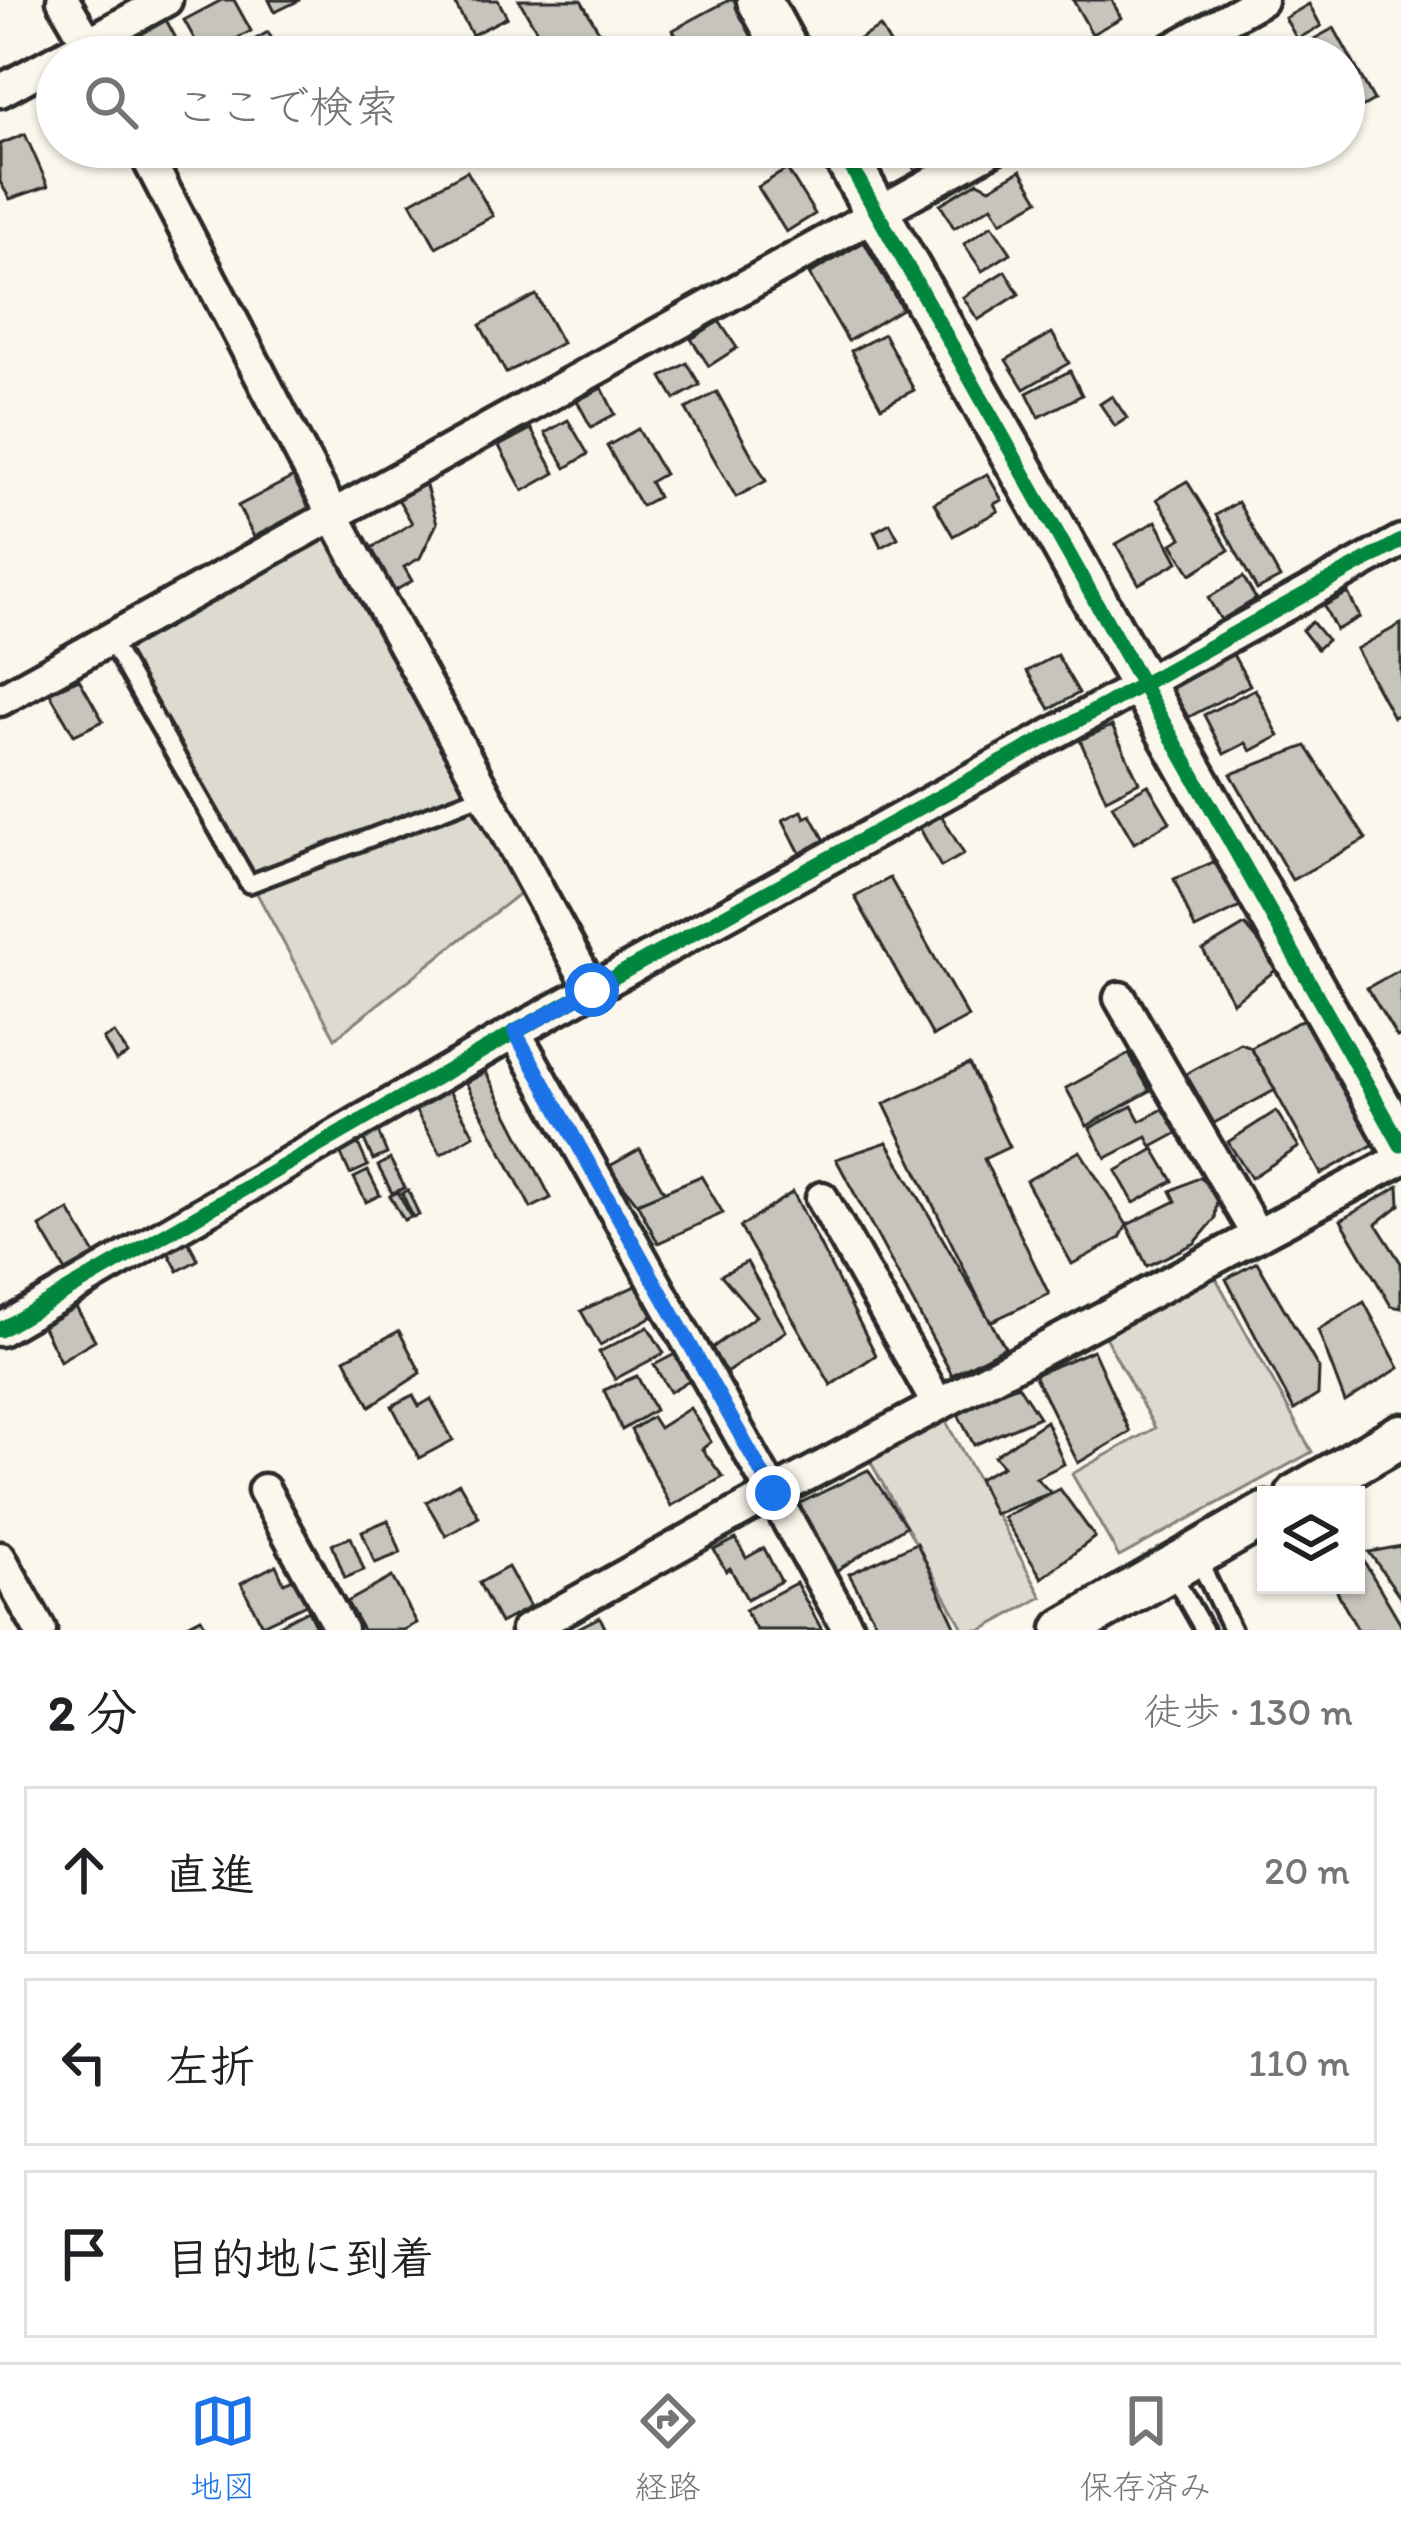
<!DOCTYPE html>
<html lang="ja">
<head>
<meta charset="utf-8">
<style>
  :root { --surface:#fff; --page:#f6f6f6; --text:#202124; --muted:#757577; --line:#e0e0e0; --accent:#1a73e8 }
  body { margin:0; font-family:Itim,"Klee One",sans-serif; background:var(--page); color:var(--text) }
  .controls { position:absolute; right:36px; bottom:36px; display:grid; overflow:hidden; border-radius:0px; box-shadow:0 3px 9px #0004 }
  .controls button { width:108px; height:108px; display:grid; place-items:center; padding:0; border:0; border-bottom:3px solid var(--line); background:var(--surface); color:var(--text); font:60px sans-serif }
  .stop { position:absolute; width:36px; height:36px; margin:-27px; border:9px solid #1a73e8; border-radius:50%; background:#fff }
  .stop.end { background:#1a73e8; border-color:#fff; box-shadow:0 3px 12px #0008 }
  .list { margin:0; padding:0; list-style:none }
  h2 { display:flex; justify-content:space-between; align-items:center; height:156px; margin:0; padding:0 48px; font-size:51px }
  h2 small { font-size:39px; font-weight:400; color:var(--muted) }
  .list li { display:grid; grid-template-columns:78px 1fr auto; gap:36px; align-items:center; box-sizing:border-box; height:168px; margin:0 24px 24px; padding:0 24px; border:3px solid var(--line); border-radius:0px }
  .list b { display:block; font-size:45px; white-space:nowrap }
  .list em { font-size:39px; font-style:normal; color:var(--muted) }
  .icon { flex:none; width:66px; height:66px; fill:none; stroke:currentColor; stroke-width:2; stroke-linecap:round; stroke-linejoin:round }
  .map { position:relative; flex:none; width:1401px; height:1630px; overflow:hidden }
  .search { position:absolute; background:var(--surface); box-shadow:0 3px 9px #0004; left:36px; right:36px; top:36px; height:132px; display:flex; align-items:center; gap:30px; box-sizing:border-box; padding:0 42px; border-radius:66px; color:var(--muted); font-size:45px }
  .sheet { height:732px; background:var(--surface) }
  nav { display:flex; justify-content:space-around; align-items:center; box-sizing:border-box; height:168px; border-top:3px solid var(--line); background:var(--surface); font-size:33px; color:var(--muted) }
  nav a { display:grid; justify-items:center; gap:6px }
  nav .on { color:var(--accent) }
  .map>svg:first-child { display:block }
  .green { fill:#dddad0; stroke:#84827e; stroke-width:3 }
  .building { fill:#c7c4bc; stroke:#2b2b2b; stroke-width:3 }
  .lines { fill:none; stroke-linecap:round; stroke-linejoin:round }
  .lane-casing { stroke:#2b2b2b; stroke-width:24 }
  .street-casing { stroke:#2b2b2b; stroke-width:39 }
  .secondary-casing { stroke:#2b2b2b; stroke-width:51 }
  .lane { stroke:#fbf7ec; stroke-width:15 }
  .street { stroke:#fbf7ec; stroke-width:30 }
  .secondary { stroke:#fbf7ec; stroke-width:42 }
  .cycleway-casing { stroke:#fbf7ec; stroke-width:22 }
  .cycleway { stroke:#00873e; stroke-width:15 }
  .route { stroke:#1a73e8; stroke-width:15 }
</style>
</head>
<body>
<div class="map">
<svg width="1401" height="1630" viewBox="0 0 1401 1630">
  <rect width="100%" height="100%" fill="#fbf7ec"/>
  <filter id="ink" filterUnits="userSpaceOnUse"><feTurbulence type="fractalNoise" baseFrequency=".00833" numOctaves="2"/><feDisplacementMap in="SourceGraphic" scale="24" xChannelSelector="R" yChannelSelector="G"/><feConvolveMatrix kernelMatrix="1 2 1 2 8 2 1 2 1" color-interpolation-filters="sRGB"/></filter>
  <g filter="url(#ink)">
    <g class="green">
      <polygon points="326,535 526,888 335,1038 124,647"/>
      <polygon points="1212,1271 1312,1452 1119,1557 1072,1474 1155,1428 1102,1331"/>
      <polygon points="944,1418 1042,1597 982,1630 964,1630 869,1459"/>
    </g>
    <g class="building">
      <polygon points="222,0 234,0 251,31 204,56 184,20"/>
      <polygon points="269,0 300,0 275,12"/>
      <polygon points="453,0 498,0 507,17 472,35"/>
      <polygon points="519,0 581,0 601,35 564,57 552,57"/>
      <polygon points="729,0 742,0 766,43 740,57 687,57 673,30"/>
      <polygon points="1073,0 1112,0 1121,18 1092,34"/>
      <polygon points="1309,4 1321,26 1297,39 1285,18"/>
      <polygon points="164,16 180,46 149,57 134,32"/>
      <polygon points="880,27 892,47 875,57 852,57 845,47"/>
      <polygon points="1334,28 1374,100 1344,117 1344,57 1307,57 1301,46"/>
      <polygon points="268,32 282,57 246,57 247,44"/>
      <polygon points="25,134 48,186 10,199 0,182 0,144"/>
      <polygon points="865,147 891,147 893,151 875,162"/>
      <polygon points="901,147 945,147 949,153 916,172"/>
      <polygon points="787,169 815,214 786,232 758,187"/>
      <polygon points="1021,170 1039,200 1001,222 992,206 954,228 940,204 978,182 990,188"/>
      <polygon points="467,171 493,216 436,247 411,202"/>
      <polygon points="992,225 1011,253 982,271 964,244"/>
      <polygon points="864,242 902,309 848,341 809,274"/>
      <polygon points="1005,271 1019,294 978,320 963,297"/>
      <polygon points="536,295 562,343 506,373 480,325"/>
      <polygon points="719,321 737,348 709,366 691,339"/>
      <polygon points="1052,333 1069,363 1024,389 1006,360"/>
      <polygon points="884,334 914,390 881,407 851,351"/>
      <polygon points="687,363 700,385 675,399 662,377"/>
      <polygon points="1070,371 1082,395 1039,417 1027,393"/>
      <polygon points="602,388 615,414 591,427 577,401"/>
      <polygon points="717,392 766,481 736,497 686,409"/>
      <polygon points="1112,396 1127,418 1115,426 1100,404"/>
      <polygon points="568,420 588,454 566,468 545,433"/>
      <polygon points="531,429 555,473 523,491 499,446"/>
      <polygon points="638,429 664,474 650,482 658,497 641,506 607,446"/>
      <polygon points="301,473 317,503 254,537 238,506"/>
      <polygon points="987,474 1002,500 994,504 998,511 953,536 934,503"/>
      <polygon points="1187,481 1229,550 1191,574 1172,544 1182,538 1157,499"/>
      <polygon points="425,483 437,523 420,558 404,567 412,581 391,593 365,552 412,523 398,499"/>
      <polygon points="1238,502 1280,578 1257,590 1216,515"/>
      <polygon points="1156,521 1178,562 1139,584 1116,544"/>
      <polygon points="890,523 898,538 881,547 874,532"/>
      <polygon points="1243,577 1256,599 1221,620 1208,598"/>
      <polygon points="1348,593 1360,617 1336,630 1324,606"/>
      <polygon points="1312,622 1327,640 1317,649 1302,630"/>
      <polygon points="1401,624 1401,713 1393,717 1356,649"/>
      <polygon points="1231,651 1250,685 1185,719 1167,685"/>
      <polygon points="1057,655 1079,693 1050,709 1027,671"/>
      <polygon points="79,679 103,721 74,735 49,692"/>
      <polygon points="1255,689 1279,736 1251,751 1246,743 1224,754 1204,715"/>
      <polygon points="1112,726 1139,782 1106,799 1080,740"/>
      <polygon points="1306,746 1366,839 1292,880 1231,774"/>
      <polygon points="1148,785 1170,822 1134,843 1112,805"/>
      <polygon points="938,810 964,854 941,867 917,823"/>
      <polygon points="802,811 805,818 811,815 827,844 803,859 783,820"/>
      <polygon points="1216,861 1242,906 1195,929 1174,879"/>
      <polygon points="890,878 968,1017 933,1036 855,897"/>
      <polygon points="1245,925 1280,967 1233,1002 1203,950"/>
      <polygon points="1401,969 1401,1035 1397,1037 1367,988"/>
      <polygon points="1307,1017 1376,1143 1321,1174 1251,1048"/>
      <polygon points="114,1033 128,1054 116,1061 103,1039"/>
      <polygon points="1241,1044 1251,1048 1275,1090 1214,1123 1186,1074"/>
      <polygon points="1129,1054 1150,1091 1087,1126 1066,1088"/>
      <polygon points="969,1064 1009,1147 984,1159 1049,1294 990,1322 884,1104"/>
      <polygon points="486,1072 551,1198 531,1208 466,1083"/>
      <polygon points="445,1084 474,1135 441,1154 411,1103"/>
      <polygon points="1132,1106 1140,1121 1165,1108 1178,1133 1152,1147 1147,1137 1106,1158 1090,1128"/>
      <polygon points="1276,1111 1299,1147 1251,1178 1228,1142"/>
      <polygon points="377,1129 387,1154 373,1160 362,1135"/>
      <polygon points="355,1137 368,1166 350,1174 337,1145"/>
      <polygon points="887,1142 1005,1347 952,1375 836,1159"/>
      <polygon points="640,1149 666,1195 637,1203 608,1167"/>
      <polygon points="1154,1149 1173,1181 1134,1203 1116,1171"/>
      <polygon points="1080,1151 1127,1225 1120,1238 1072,1264 1026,1181"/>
      <polygon points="390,1159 405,1188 392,1193 378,1166"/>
      <polygon points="368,1171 380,1195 366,1202 354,1178"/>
      <polygon points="701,1176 723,1213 658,1243 637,1203"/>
      <polygon points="1200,1177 1217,1196 1215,1219 1195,1243 1147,1266 1127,1225 1176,1201 1171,1191"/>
      <polygon points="1399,1186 1400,1205 1376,1224 1401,1263 1401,1308 1391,1306 1341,1220"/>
      <polygon points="408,1190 419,1215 413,1217 402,1193"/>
      <polygon points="398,1192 411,1217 404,1220 390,1196"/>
      <polygon points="793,1192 876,1355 831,1385 740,1227"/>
      <polygon points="69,1210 96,1256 67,1273 40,1227"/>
      <polygon points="187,1239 198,1260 178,1271 167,1250"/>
      <polygon points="747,1262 786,1331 719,1378 712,1348 756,1316 721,1275"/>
      <polygon points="1257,1262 1319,1369 1318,1395 1294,1410 1226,1279"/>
      <polygon points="640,1284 656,1314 600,1345 581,1311"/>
      <polygon points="1364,1302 1399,1368 1345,1402 1318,1330"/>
      <polygon points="74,1304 95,1340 60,1361 41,1323"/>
      <polygon points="648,1327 664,1353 615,1379 599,1352"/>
      <polygon points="399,1331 421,1373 370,1406 345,1359"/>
      <polygon points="1093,1350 1130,1432 1078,1463 1034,1375"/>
      <polygon points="681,1351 696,1376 670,1392 654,1365"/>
      <polygon points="637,1376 655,1410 622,1430 604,1390"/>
      <polygon points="1018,1385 1039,1417 974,1445 955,1409"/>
      <polygon points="413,1395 419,1406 431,1399 453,1440 419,1458 392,1406"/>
      <polygon points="690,1408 711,1442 702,1449 723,1477 671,1506 631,1430 652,1417 659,1428"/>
      <polygon points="1046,1421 1064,1464 1036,1478 1051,1493 994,1514 978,1479 1003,1466 994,1456"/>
      <polygon points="868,1470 906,1526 836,1571 792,1507"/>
      <polygon points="459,1483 479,1517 446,1536 426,1502"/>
      <polygon points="1060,1489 1095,1537 1042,1578 1003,1517"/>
      <polygon points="388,1520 401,1553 375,1563 362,1531"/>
      <polygon points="351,1537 364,1570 345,1578 332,1544"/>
      <polygon points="736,1539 746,1558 764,1548 781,1581 747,1599 730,1568 726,1571 714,1550"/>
      <polygon points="917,1543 957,1630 880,1630 849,1574"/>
      <polygon points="1401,1546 1401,1598 1369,1552"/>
      <polygon points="1362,1558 1401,1624 1401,1630 1358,1630 1345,1607 1334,1585 1356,1585 1356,1562"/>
      <polygon points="276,1565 284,1583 297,1577 310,1602 262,1625 241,1583"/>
      <polygon points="508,1567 530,1607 500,1623 479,1583"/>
      <polygon points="392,1577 417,1623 404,1630 363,1630 347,1602"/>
      <polygon points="796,1583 822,1630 756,1630 745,1610"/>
      <polygon points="308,1610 316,1627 269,1630"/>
      <polygon points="600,1617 606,1630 574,1630"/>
      <polygon points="201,1618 208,1630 178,1630"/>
    </g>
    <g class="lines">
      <defs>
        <g id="lane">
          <polyline points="109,639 249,884 485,794"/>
          <polyline points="1197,1557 1232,1630"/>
          <polyline points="1171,1572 1204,1630"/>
        </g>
        <g id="street">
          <polyline points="63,0 96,57"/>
          <polyline points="63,57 166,0"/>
          <polyline points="1158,57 1261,0"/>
          <polyline points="0,91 57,60"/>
          <polyline points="142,147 332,513 592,990"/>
          <polyline points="0,700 996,147"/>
          <polyline points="1120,998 1257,1235"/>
          <polyline points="515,1032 849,1630"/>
          <polyline points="822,1198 938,1405"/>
          <polyline points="0,1330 515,1032 1401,541"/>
          <polyline points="264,1490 341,1630"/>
          <polyline points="0,1558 40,1630"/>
          <polyline points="527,1630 773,1493 1401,1159"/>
        </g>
        <g id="secondary">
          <polyline points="759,0 790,57"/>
          <polyline points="840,147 1401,1145"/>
          <polyline points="1298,1495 1401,1436"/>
          <polyline points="1065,1630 1266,1514"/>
        </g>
      </defs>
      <use href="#lane" class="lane-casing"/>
      <use href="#street" class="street-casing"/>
      <use href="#secondary" class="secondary-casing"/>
      <use href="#lane" class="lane"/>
      <use href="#street" class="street"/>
      <use href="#secondary" class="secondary"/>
      <defs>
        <g id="cycleway">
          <polyline points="840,147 1401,1145"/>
          <polyline points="0,1330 515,1032 1401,541"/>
        </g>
      </defs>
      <use href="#cycleway" class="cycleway-casing"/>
      <use href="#cycleway" class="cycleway"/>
    </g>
  </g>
  <g class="lines" filter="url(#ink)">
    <polyline class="route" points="592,990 515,1032 773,1493"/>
  </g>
</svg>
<div class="controls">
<button><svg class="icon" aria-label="layers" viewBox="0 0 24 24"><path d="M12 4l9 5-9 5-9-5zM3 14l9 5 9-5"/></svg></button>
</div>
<div class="stop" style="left:592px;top:990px"></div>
<div class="stop end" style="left:773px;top:1493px"></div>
<div class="search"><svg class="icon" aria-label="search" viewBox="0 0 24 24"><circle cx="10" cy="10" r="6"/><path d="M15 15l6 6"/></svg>ここで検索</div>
</div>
<section class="sheet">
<h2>2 分<small>徒歩 · 130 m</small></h2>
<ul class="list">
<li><svg class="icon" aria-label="ahead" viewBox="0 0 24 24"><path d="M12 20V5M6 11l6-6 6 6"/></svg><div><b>直進</b></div><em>20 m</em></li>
<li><svg class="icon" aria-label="left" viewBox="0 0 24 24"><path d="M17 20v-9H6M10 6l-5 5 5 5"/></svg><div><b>左折</b></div><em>110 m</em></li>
<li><svg class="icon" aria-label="arrive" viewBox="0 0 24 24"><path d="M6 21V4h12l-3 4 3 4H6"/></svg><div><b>目的地に到着</b></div></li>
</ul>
</section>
<nav>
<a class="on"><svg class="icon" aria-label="map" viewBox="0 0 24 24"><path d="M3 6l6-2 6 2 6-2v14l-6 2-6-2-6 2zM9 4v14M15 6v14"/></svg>地図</a>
<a><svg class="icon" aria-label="directions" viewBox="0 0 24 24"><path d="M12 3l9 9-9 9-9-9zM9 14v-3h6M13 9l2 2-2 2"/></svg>経路</a>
<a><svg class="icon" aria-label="saved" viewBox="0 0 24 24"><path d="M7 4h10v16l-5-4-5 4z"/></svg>保存済み</a>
</nav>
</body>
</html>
